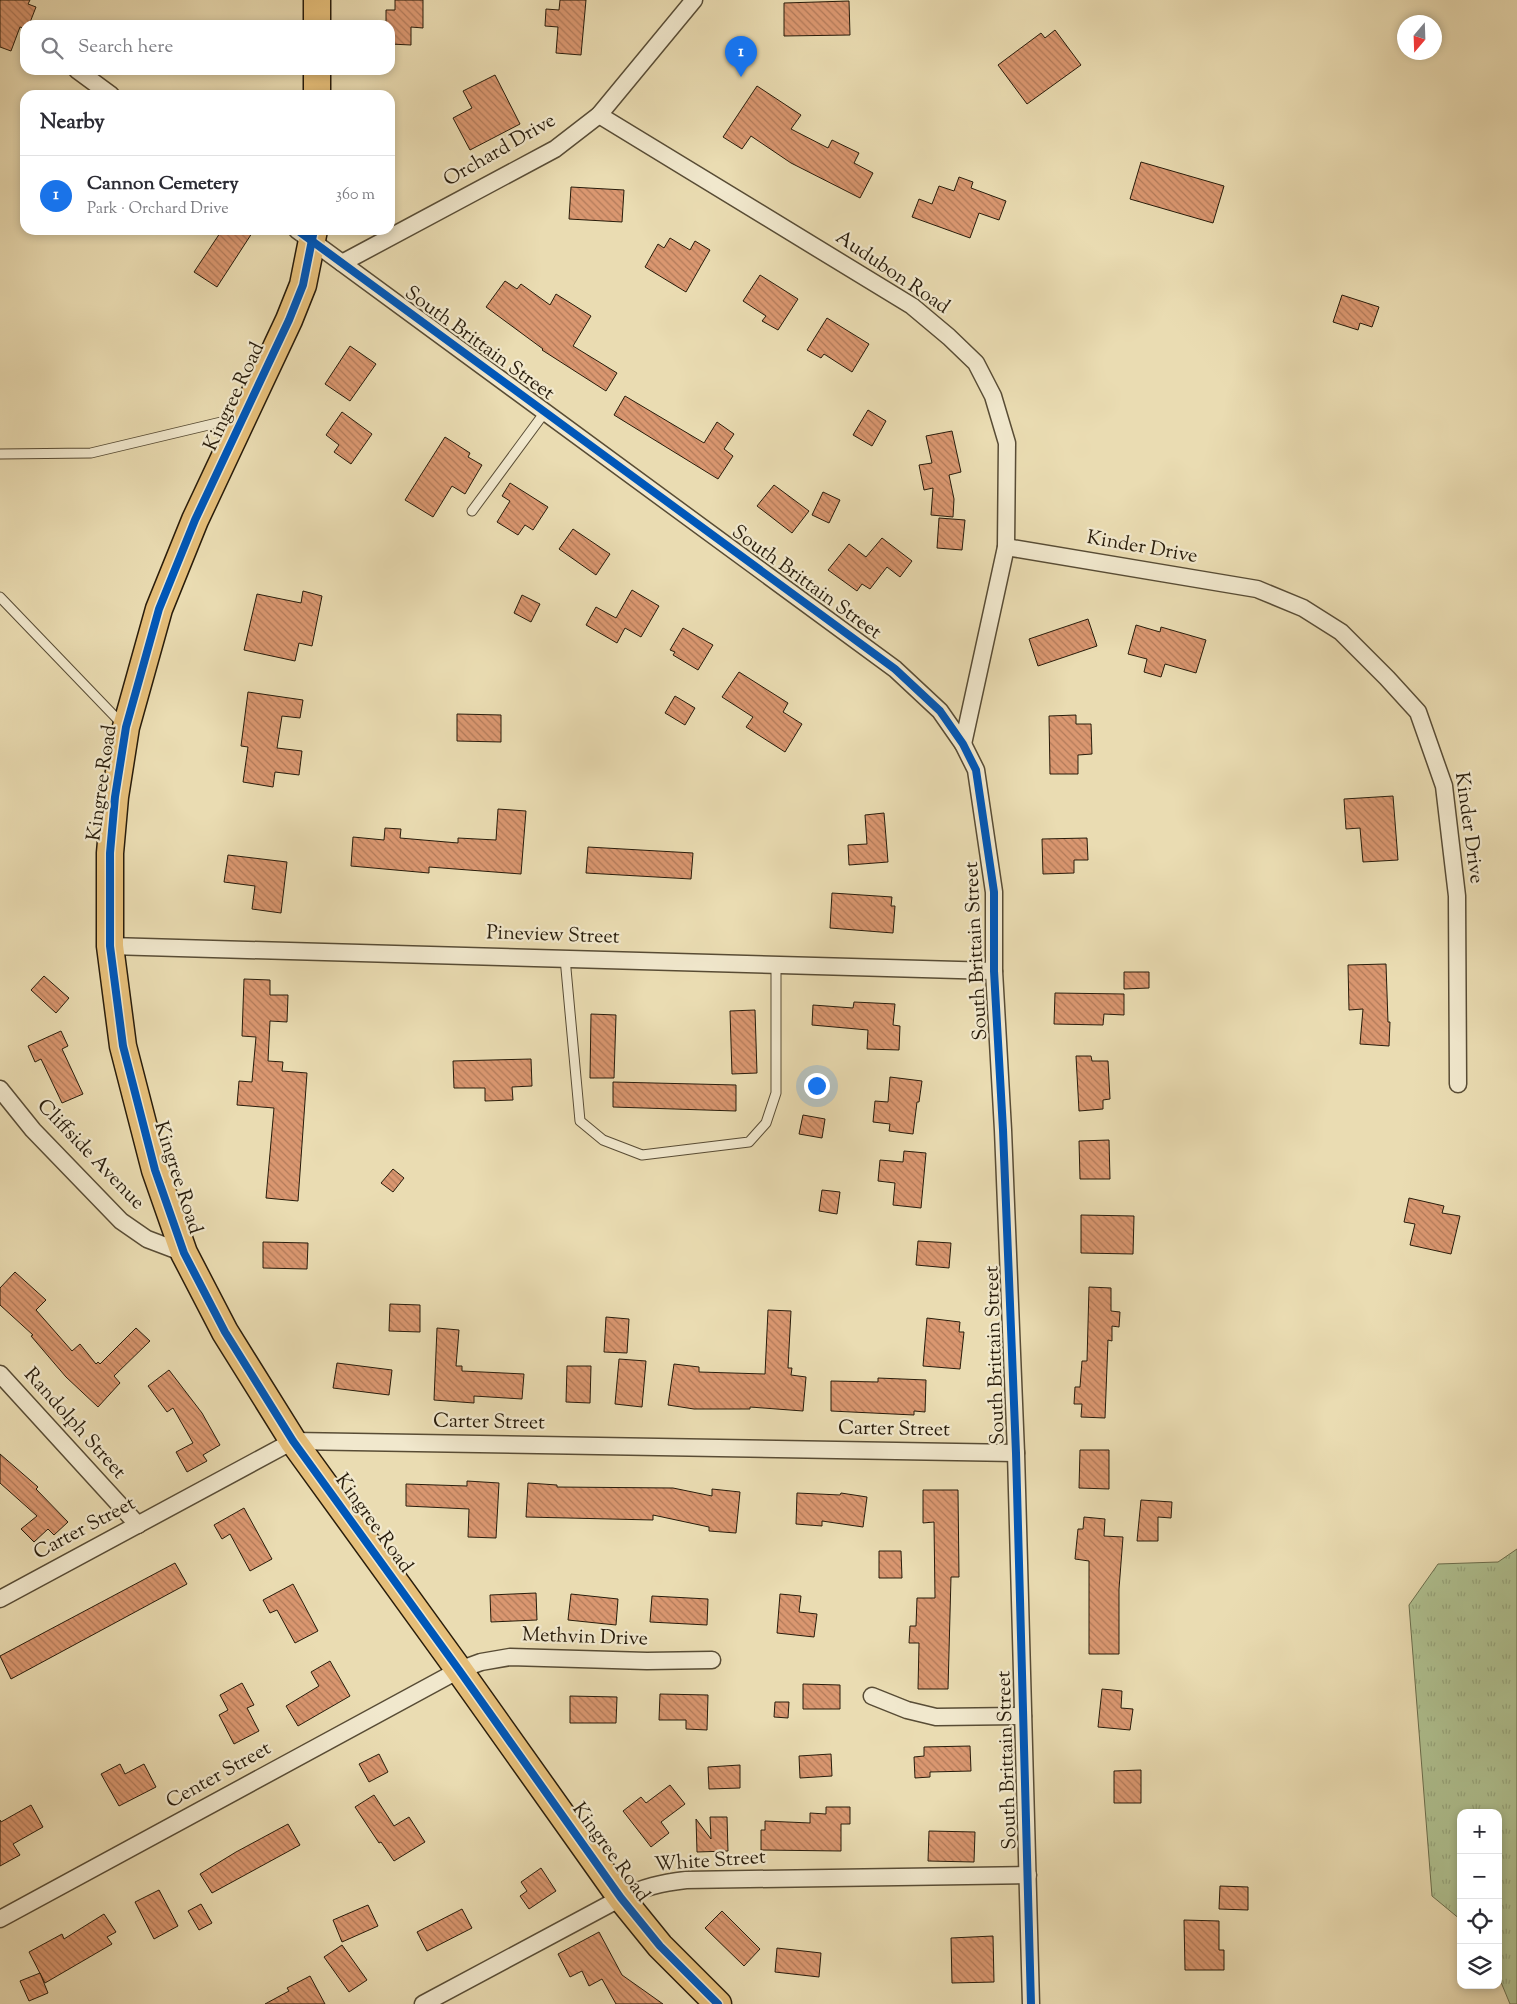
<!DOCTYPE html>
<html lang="en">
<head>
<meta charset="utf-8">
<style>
  :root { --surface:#fff; --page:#f7f7f7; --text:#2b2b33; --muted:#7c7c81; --line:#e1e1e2; --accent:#1a73e8 }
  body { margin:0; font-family:"Sorts Mill Goudy",serif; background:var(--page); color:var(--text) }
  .controls { position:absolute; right:15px; bottom:15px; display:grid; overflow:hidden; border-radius:10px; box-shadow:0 2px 8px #0003 }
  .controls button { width:45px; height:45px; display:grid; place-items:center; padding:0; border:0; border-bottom:1px solid var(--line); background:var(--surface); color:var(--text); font:25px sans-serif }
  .compass { position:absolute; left:1397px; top:15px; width:45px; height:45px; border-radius:50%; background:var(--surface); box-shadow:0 2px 8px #0003; rotate:199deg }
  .you { position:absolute; left:816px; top:1085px; width:18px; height:18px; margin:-12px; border:4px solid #fff; border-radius:50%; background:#1a73e8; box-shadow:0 0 0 8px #1a73e833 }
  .badge { display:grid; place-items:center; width:32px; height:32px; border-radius:50%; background:var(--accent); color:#fff; font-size:16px; font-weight:700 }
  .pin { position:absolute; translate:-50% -41px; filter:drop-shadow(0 1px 2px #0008) }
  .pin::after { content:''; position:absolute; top:26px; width:18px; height:15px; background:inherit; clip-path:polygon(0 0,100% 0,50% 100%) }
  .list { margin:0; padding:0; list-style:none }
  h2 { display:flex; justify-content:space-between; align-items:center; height:65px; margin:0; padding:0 20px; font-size:21px }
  h2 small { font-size:16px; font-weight:400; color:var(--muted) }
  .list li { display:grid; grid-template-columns:32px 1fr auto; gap:15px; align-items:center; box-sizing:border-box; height:80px; padding:0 20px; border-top:1px solid var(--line) }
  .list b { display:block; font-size:19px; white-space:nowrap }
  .list p { margin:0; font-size:16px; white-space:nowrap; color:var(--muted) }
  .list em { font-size:16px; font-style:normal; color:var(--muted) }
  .icon { flex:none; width:28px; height:28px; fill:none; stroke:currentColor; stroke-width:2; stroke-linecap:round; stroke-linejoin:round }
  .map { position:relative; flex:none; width:1517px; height:2004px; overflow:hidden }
  .search { position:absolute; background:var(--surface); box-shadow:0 2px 8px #0003; left:20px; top:20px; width:375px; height:55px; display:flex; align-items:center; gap:12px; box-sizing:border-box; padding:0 18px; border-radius:15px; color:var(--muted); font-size:19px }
  .panel { position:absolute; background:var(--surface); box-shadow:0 2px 8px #0003; left:20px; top:90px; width:375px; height:145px; border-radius:15px }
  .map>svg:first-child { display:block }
  .grass { fill:url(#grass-tufts); stroke:#6c6f4e }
  .building { fill:url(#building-back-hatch); stroke:#281c0b }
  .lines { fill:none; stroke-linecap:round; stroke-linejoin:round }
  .lane-casing { stroke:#584c35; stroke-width:11 }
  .street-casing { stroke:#584c35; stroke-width:19 }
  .primary-casing { stroke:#281c0b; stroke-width:29 }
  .lane { stroke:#f1e8cd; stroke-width:9 }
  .street { stroke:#f1e8cd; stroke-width:16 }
  .primary { stroke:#e5be79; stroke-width:26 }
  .cycleway-casing { stroke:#f1e8cd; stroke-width:11 }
  .cycleway { stroke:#0057b8; stroke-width:8 }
  .labels { text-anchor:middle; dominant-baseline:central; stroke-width:4.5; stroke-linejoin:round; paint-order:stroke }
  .street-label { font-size:20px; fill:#281c0b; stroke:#f1e8cd }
</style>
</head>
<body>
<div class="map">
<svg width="1517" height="2004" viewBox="0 0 1517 2004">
  <defs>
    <pattern id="grass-tufts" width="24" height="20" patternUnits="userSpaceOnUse" patternTransform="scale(1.25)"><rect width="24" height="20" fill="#b0c292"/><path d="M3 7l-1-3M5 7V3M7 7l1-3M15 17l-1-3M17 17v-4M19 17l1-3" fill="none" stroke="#97a67d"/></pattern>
    <pattern id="building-back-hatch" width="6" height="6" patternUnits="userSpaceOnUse" patternTransform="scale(1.25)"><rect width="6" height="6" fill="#da9770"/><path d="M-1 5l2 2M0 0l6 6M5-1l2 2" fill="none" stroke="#b17a5a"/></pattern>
  </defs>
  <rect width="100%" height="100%" fill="#eadcb2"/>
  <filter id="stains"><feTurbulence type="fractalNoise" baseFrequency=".004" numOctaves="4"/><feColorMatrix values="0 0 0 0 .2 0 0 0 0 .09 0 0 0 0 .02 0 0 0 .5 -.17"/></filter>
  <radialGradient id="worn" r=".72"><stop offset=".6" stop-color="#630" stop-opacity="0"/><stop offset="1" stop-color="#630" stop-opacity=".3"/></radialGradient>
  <polygon class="grass" points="1517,1549 1517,2004 1510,2004 1498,1975 1498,1813 1461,1813 1461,1920 1432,1896 1409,1605 1438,1564 1498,1562"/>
  <g class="building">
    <polygon points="0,0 30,0 28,4 36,7 29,25 25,25 25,29 20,27 11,51 0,47"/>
    <polygon points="395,0 423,0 423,28 411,27 411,45 390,44 390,25 386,25 386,10 395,10"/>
    <polygon points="560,0 586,0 581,55 556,53 558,27 545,26 546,9 559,10"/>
    <polygon points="849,1 850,35 784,36 784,3"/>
    <polygon points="1055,30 1081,65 1027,104 998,65 1041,33 1045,38"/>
    <polygon points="495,75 520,124 470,150 453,118 472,108 463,91"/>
    <polygon points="757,86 801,115 791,129 828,148 832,140 859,153 854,163 873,173 860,198 791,163 751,136 742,149 723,137"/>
    <polygon points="1141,162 1224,186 1213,223 1130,199"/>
    <polygon points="959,177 973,182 971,188 1006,201 999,220 979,213 970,238 912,217 919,199 932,204 939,186 954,191"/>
    <polygon points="571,187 624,190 622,222 569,219"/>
    <polygon points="222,230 254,230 217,287 194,272"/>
    <polygon points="670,238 690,250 695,241 710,250 686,292 645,267 658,244 664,248"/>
    <polygon points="760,275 798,299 778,330 762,321 766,316 743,301"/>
    <polygon points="505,281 517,289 521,284 550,305 556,294 591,316 573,346 617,373 606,391 542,350 543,349 486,307"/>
    <polygon points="1342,295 1379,307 1372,327 1360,323 1358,330 1333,322"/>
    <polygon points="827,318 869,344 852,372 824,354 821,358 807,350"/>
    <polygon points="350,346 376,364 350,401 325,384"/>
    <polygon points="625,396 704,443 717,422 734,434 724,449 733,456 718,479 614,415"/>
    <polygon points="868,410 886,421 872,446 853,435"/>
    <polygon points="342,412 372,434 351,464 334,452 339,445 326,435"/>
    <polygon points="952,431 961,472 949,475 954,499 953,517 931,515 933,488 924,490 919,465 932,463 926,436"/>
    <polygon points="445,437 470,453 468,457 482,465 465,494 452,486 433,517 405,500"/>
    <polygon points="510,483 548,507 533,530 525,525 518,535 497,522 510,501 502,496"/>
    <polygon points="774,485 809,511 792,533 757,506"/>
    <polygon points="823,492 840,500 829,523 812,515"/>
    <polygon points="939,518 965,520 962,550 937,548"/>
    <polygon points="573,529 610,554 596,575 559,549"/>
    <polygon points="882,538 912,561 900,577 887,567 870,589 862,584 857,591 828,570 849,544 866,557"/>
    <polygon points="632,590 659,606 641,637 625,628 617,643 586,625 596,607 616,618"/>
    <polygon points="303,591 322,596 312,646 299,643 295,661 244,650 257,594 301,603"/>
    <polygon points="522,595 540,604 531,622 514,613"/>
    <polygon points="1088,619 1097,646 1038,666 1029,639"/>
    <polygon points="1136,625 1160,632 1161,627 1206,640 1196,673 1165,664 1161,677 1144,672 1147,659 1128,654"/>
    <polygon points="683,628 713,645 698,670 673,655 675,652 670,650"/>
    <polygon points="739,672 788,703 783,712 802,724 785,752 746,727 753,717 722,697"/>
    <polygon points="248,692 303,700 300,718 282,716 277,748 302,751 299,775 275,772 273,787 243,782 248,747 241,746"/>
    <polygon points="675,696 695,708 685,725 665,713"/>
    <polygon points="457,714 501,715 501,742 457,741"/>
    <polygon points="1076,715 1076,724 1091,724 1092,754 1078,755 1078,774 1050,774 1049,716"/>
    <polygon points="1393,796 1398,860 1363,862 1360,828 1346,829 1344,799"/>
    <polygon points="498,809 526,811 521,874 429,867 429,873 351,866 353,837 384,840 385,828 401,829 400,838 458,843 458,838 496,840"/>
    <polygon points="884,813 888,862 849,865 848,845 867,844 865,815"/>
    <polygon points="1087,838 1088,860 1074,860 1074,873 1043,874 1042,839"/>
    <polygon points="588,847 693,853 691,879 586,873"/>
    <polygon points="228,855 287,862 281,913 252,909 255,886 224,882"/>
    <polygon points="832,893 892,897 891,906 895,906 893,933 830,928"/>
    <polygon points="1386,964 1388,1022 1390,1022 1389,1046 1360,1044 1363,1009 1349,1010 1348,965"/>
    <polygon points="1124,972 1149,972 1149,988 1124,989"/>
    <polygon points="44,976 69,998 56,1013 31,990"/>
    <polygon points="244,979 270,980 270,995 288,995 287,1022 270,1021 268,1061 283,1062 282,1071 307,1073 298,1201 266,1198 274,1108 237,1105 239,1081 252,1082 256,1037 242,1036"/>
    <polygon points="1055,993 1124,994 1124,1015 1104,1014 1103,1025 1054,1024"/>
    <polygon points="854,1002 895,1004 893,1025 900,1026 899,1050 867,1049 868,1030 812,1025 813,1005 853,1008"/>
    <polygon points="755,1010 757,1073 732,1074 730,1011"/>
    <polygon points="591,1014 616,1015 614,1078 590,1078"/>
    <polygon points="61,1031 68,1046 62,1049 83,1094 62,1103 41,1059 35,1062 28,1046"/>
    <polygon points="1076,1056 1091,1056 1092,1061 1108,1061 1110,1099 1103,1100 1103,1109 1079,1111"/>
    <polygon points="531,1059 532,1086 512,1087 513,1100 485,1101 485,1088 454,1088 453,1061"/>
    <polygon points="890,1077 922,1081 919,1102 917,1102 913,1134 889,1131 890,1124 873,1122 875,1101 888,1102"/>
    <polygon points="613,1082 736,1085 736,1111 613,1107"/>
    <polygon points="803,1115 825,1119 822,1138 799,1134"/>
    <polygon points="1109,1140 1110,1179 1080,1179 1079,1141"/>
    <polygon points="904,1151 926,1153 921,1208 893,1205 895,1183 878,1181 880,1160 903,1162"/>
    <polygon points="393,1169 404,1178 393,1192 381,1183"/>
    <polygon points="822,1190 840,1192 837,1214 819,1211"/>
    <polygon points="1409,1198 1444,1206 1442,1213 1460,1216 1451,1254 1410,1245 1415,1224 1404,1222"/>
    <polygon points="1081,1215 1134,1216 1133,1254 1081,1253"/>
    <polygon points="918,1241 951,1243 949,1268 916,1265"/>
    <polygon points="263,1242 308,1243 307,1269 263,1268"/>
    <polygon points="15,1272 46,1300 36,1310 72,1351 80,1344 96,1364 98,1362 100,1364 136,1328 150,1341 114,1376 120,1383 98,1407 66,1377 31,1336 33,1335 0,1305 0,1288"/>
    <polygon points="1089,1287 1111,1288 1111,1311 1120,1312 1119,1327 1112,1326 1112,1341 1108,1340 1105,1418 1081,1417 1082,1404 1074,1404 1075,1387 1080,1387 1082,1361 1087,1361"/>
    <polygon points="390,1304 420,1305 420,1332 389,1331"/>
    <polygon points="768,1310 791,1311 788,1368 792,1368 791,1375 806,1377 803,1411 750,1407 750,1409 694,1409 668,1405 674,1364 699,1367 699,1372 765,1374"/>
    <polygon points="606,1317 629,1319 627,1353 604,1352"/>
    <polygon points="927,1318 960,1322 959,1332 964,1332 960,1369 923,1366"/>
    <polygon points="437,1328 459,1330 456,1366 462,1366 462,1371 524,1374 522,1399 474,1396 474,1403 434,1400"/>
    <polygon points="619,1359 646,1361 642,1407 615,1404"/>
    <polygon points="337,1363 392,1370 389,1395 333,1388"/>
    <polygon points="567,1366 591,1366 590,1403 566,1402"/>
    <polygon points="169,1370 202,1413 220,1445 203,1455 207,1461 187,1472 176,1452 193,1443 173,1408 167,1412 148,1386"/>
    <polygon points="878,1378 926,1380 925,1412 914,1411 914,1415 831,1411 831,1381 878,1382"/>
    <polygon points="1080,1450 1109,1450 1109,1489 1079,1488"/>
    <polygon points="0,1454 38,1487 36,1489 68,1522 54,1535 48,1529 34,1542 21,1529 37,1516 0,1483"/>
    <polygon points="467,1481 499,1483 496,1538 468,1537 469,1509 406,1506 406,1484 467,1486"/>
    <polygon points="528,1483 557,1485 557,1487 673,1488 712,1496 712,1489 740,1492 736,1533 709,1531 709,1527 653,1515 653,1520 526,1517"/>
    <polygon points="923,1490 958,1490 959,1577 951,1577 948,1689 918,1689 919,1643 909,1643 910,1626 916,1626 917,1598 935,1598 934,1522 923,1523"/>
    <polygon points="797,1493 840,1495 841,1493 867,1497 863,1527 822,1521 822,1526 796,1524"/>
    <polygon points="1141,1500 1172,1502 1171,1518 1158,1517 1158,1541 1137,1541"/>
    <polygon points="244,1508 272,1559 250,1571 230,1534 222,1539 214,1525"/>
    <polygon points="1084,1517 1105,1519 1104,1536 1123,1537 1119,1589 1119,1654 1089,1654 1089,1561 1075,1559 1078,1529 1083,1529"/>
    <polygon points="879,1551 901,1551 902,1578 879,1578"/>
    <polygon points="175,1563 187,1584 11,1679 0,1656"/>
    <polygon points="293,1584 318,1631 295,1643 277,1610 270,1613 263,1600"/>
    <polygon points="536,1593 537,1620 491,1622 490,1595"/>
    <polygon points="571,1594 618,1599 616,1625 568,1620"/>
    <polygon points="780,1594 801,1596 799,1612 817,1614 814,1637 777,1633"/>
    <polygon points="652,1596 708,1599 707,1625 650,1622"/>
    <polygon points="330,1661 350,1696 298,1726 286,1706 319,1686 311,1672"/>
    <polygon points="242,1683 254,1705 247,1708 259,1731 234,1744 219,1715 228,1710 220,1695"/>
    <polygon points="803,1684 840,1685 840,1709 803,1709"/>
    <polygon points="1102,1689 1122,1691 1121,1708 1133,1709 1130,1730 1098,1727"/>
    <polygon points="660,1694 708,1695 707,1730 686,1729 686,1720 659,1720"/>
    <polygon points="570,1696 617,1697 616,1723 570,1723"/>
    <polygon points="775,1702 789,1702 788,1718 774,1717"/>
    <polygon points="970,1746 971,1771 930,1772 930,1777 915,1778 914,1757 924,1756 924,1747"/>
    <polygon points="379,1754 388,1772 369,1782 359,1764"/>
    <polygon points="831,1754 832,1776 800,1778 799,1756"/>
    <polygon points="120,1764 125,1774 144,1764 156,1787 119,1806 101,1774"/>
    <polygon points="740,1765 740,1788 709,1789 708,1767"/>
    <polygon points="1141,1770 1141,1803 1114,1803 1114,1771"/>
    <polygon points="670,1785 685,1804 661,1822 669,1833 651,1847 623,1811 641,1797 646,1803"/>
    <polygon points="374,1795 394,1826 409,1817 425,1842 394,1861 381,1842 379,1843 355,1807"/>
    <polygon points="31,1805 43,1827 13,1844 20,1855 0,1866 0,1820 1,1822"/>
    <polygon points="826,1807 850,1807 850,1824 841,1824 841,1851 761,1850 761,1830 765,1830 765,1821 810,1823 810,1813 826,1814"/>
    <polygon points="710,1817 727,1817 728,1851 697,1852 696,1819 711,1839"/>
    <polygon points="288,1824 300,1845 212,1893 200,1874 236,1852"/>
    <polygon points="929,1831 975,1832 974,1862 928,1861"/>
    <polygon points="541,1868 556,1891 529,1909 520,1896 527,1891 521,1882"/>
    <polygon points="1220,1886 1248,1887 1248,1910 1219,1909"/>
    <polygon points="159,1890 178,1926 154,1939 135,1902"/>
    <polygon points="201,1904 212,1923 199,1930 188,1911"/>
    <polygon points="368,1905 378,1926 342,1942 333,1920"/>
    <polygon points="462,1909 472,1928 427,1951 417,1932"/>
    <polygon points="722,1911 760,1949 744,1966 705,1928"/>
    <polygon points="104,1914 116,1932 107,1937 112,1944 45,1983 29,1952 62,1934 64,1939"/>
    <polygon points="1184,1920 1219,1921 1219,1950 1224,1950 1224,1970 1185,1970"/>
    <polygon points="599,1932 622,1975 663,2004 616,2004 602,1979 589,1986 582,1971 570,1977 558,1954"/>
    <polygon points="993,1936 994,1982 952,1983 951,1938"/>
    <polygon points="342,1945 367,1980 349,1992 324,1957"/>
    <polygon points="777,1948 821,1953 819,1977 775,1972"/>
    <polygon points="40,1973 48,1993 29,2001 20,1981"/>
    <polygon points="310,1976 325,2004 265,2004 289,1991 287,1988"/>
  </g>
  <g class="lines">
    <defs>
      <g id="lane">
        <polyline points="0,454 91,453 238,418"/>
        <polyline points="472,511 545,412"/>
        <polyline points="0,597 123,725"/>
        <polyline points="565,958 580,1121 603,1140 642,1155 749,1142 766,1123 776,1093 776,964"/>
      </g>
      <g id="street">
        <polyline points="77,70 111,95"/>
        <polyline points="599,115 912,306 949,337 976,363 993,396 1007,443 1006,547 963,744"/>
        <polyline points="297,230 895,669 940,711 963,744 976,770 994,892 994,971 1003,1130 1016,1453 1031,2004"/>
        <polyline points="342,263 555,149 599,115 694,0"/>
        <polyline points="1006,547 1257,589 1303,608 1341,632 1387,678 1418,712 1444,786 1457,896 1458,1084"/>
        <polyline points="110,946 994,971"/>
        <polyline points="0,1089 33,1130 121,1221 147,1239 184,1253"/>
        <polyline points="0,1374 138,1525"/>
        <polyline points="0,1599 293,1441 1016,1453"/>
        <polyline points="872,1696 907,1710 936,1717 1023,1716"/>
        <polyline points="0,1919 459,1670 481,1662 510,1657 647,1661 712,1660"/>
        <path d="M 423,2004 L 621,1898 C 644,1887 661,1883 686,1880 L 1028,1875"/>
      </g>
      <g id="primary">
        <polyline points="317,0 317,25"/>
        <polyline points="317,70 317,95"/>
        <polyline points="314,230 303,285 289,320 195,520 159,609 126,727 115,797 110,853 110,946 123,1046 155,1170 184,1253 225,1332 293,1441 459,1670 621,1898 660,1946 718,2004"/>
      </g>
    </defs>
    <use href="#lane" class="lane-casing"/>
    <use href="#street" class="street-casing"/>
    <use href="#primary" class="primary-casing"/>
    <use href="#lane" class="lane"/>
    <use href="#street" class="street"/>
    <use href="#primary" class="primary"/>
    <defs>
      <g id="cycleway">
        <polyline points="297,230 895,669 940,711 963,744 976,770 994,892 994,971 1003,1130 1016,1453 1031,2004"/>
        <polyline points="314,230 303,285 289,320 195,520 159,609 126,727 115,797 110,853 110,946 123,1046 155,1170 184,1253 225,1332 293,1441 459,1670 621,1898 660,1946 718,2004"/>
      </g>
    </defs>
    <use href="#cycleway" class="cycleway-casing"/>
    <use href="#cycleway" class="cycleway"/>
  </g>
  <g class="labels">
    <g class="street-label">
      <text transform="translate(500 151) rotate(-30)">Orchard Drive</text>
      <text transform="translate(892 273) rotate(34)">Audubon Road</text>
      <text transform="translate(479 344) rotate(36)">South Brittain Street</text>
      <text transform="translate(235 397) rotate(-65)">Kingree Road</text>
      <text transform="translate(1142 548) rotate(10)">Kinder Drive</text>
      <text transform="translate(806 583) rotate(36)">South Brittain Street</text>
      <text transform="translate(103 783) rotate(-82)">Kingree Road</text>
      <text transform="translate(1468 828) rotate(82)">Kinder Drive</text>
      <text transform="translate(553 936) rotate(2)">Pineview Street</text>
      <text transform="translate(977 951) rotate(-93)">South Brittain Street</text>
      <text transform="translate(90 1155) rotate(46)">Cliffside Avenue</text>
      <text transform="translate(177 1178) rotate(72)">Kingree Road</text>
      <text transform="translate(996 1355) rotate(-92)">South Brittain Street</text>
      <text transform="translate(489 1423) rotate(1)">Carter Street</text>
      <text transform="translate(74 1424) rotate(48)">Randolph Street</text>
      <text transform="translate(894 1430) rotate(1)">Carter Street</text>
      <text transform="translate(373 1524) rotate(54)">Kingree Road</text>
      <text transform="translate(85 1529) rotate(-28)">Carter Street</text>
      <text transform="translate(585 1638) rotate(2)">Methvin Drive</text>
      <text transform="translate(1008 1760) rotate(-92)">South Brittain Street</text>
      <text transform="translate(219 1776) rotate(-29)">Center Street</text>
      <text transform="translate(610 1853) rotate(54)">Kingree Road</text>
      <text transform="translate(710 1862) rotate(-4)">White Street</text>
    </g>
  </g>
  <rect width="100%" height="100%" filter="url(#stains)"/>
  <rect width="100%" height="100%" fill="url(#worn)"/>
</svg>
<div class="controls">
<button>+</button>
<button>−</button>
<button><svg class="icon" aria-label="locate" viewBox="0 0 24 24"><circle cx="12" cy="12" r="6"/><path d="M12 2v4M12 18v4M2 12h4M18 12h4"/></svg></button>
<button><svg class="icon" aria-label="layers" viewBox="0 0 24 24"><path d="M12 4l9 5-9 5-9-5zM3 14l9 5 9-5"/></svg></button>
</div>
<svg class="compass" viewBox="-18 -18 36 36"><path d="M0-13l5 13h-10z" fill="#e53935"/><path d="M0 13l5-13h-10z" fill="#7c7c81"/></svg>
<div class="you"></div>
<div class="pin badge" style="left:741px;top:77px">1</div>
<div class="search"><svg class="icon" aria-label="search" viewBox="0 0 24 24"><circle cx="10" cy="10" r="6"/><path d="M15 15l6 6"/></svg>Search here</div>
<section class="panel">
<h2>Nearby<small></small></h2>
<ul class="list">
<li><span class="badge">1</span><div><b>Cannon Cemetery</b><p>Park · Orchard Drive</p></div><em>360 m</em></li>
</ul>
</section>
</div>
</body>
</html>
